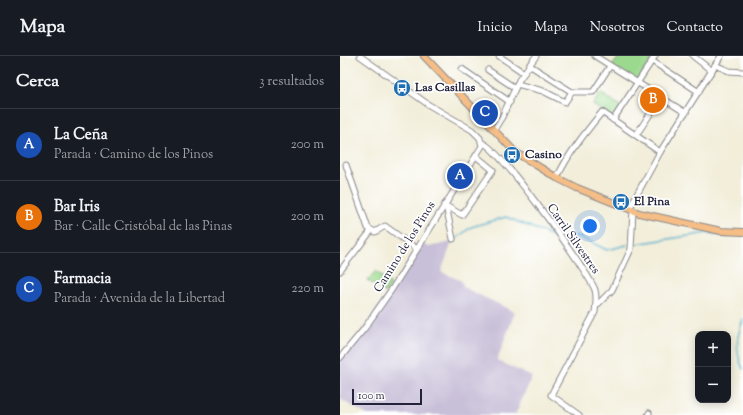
<!DOCTYPE html>
<html lang="es">
<head>
<meta charset="utf-8">
<style>
  :root { --surface:#171b24; --page:#20242c; --text:#f1f3f6; --muted:#9ea1a6; --line:#363941; --accent:#1f6fb2 }
  body { margin:0; font-family:"Sorts Mill Goudy",serif; background:var(--page); color:var(--text) }
  .controls { position:absolute; right:12px; bottom:12px; display:grid; overflow:hidden; border-radius:8px; box-shadow:0 2px 10px #0003 }
  .controls button { width:36px; height:36px; display:grid; place-items:center; padding:0; border:0; border-bottom:1px solid var(--line); background:var(--surface); color:var(--text); font:20px sans-serif }
  .scale { position:absolute; left:12px; bottom:10px; width:70px; box-sizing:border-box; padding-left:4px; border:2px solid #22223b; border-top:0; font-size:11px; line-height:14px; white-space:nowrap; color:#22223b; -webkit-text-stroke:3px #fff; paint-order:stroke }
  .you { position:absolute; left:250px; top:170px; width:14px; height:14px; margin:-10px; border:3px solid #fff; border-radius:50%; background:#1a73e8; box-shadow:0 0 0 6px #1a73e833 }
  .badge { display:grid; place-items:center; width:26px; height:26px; border-radius:50%; background:var(--accent); color:#fff; font-size:13px; font-weight:700 }
  .pin { position:absolute; translate:-50% -50%; border:2px solid #fff; box-shadow:0 1px 4px #0006 }
  .list { margin:0; padding:0; list-style:none }
  h2 { display:flex; justify-content:space-between; align-items:center; height:52px; margin:0; padding:0 16px; font-size:17px }
  h2 small { font-size:13px; font-weight:400; color:var(--muted) }
  .list li { display:grid; grid-template-columns:26px 1fr auto; gap:12px; align-items:center; box-sizing:border-box; height:72px; padding:0 16px; border-top:1px solid var(--line) }
  .list b { display:block; font-size:15px; white-space:nowrap }
  .list p { margin:0; font-size:13px; white-space:nowrap; color:var(--muted) }
  .list em { font-size:13px; font-style:normal; color:var(--muted) }
  .map { position:relative; flex:none; width:403px; height:359px; overflow:hidden }
  header { display:flex; align-items:center; gap:24px; box-sizing:border-box; height:56px; padding:0 20px; background:var(--surface); border-bottom:1px solid var(--line) }
  header strong { font-size:19px }
  nav { display:flex; gap:22px; margin-inline-start:auto; font-size:14px }
  main { display:flex }
  aside { flex:1; background:var(--surface) }
  .map>svg:first-child { display:block }
  .industrial { fill:#c8bfd8 }
  .green { fill:#9bd98e; stroke:#5e7e64 }
  .lines { fill:none; stroke-linecap:round; stroke-linejoin:round }
  .stream { stroke:#4faecd; stroke-width:1.5 }
  .minor-casing { stroke:#8a888a; stroke-width:7 }
  .major-casing { stroke:#8a888a; stroke-width:8 }
  .minor { stroke:#fff; stroke-width:5 }
  .major { stroke:#f6be87; stroke-width:6 }
  .labels { text-anchor:middle; dominant-baseline:central; stroke-width:3.5; stroke-linejoin:round; paint-order:stroke }
  .poi-label { font-size:12px; font-weight:bold; fill:#22223b; stroke:#fff; text-anchor:start }
  .street-label { font-size:12px; fill:#22223b; stroke:#fff }
</style>
</head>
<body>
<header>
<strong>Mapa</strong>
<nav><a>Inicio</a><a>Mapa</a><a>Nosotros</a><a>Contacto</a></nav>
</header>
<main>
<aside>
<h2>Cerca<small>3 resultados</small></h2>
<ul class="list">
<li><span class="badge" style="background:#1a4fb4">A</span><div><b>La Ceña</b><p>Parada · Camino de los Pinos</p></div><em>200 m</em></li>
<li><span class="badge" style="background:#e8710a">B</span><div><b>Bar Iris</b><p>Bar · Calle Cristóbal de las Pinas</p></div><em>200 m</em></li>
<li><span class="badge" style="background:#1a4fb4">C</span><div><b>Farmacia</b><p>Parada · Avenida de la Libertad</p></div><em>220 m</em></li>
</ul>
</aside>
<div class="map">
<svg width="403" height="359" viewBox="0 0 403 359">
  <rect width="100%" height="100%" fill="#fff"/>
  <filter id="ink" filterUnits="userSpaceOnUse"><feTurbulence type="fractalNoise" baseFrequency=".025" numOctaves="2"/><feDisplacementMap in="SourceGraphic" scale="8" xChannelSelector="R" yChannelSelector="G"/><feConvolveMatrix kernelMatrix="1 2 1 2 8 2 1 2 1" color-interpolation-filters="sRGB"/></filter>
  <filter id="wash" filterUnits="userSpaceOnUse"><feTurbulence type="fractalNoise" baseFrequency=".012" numOctaves="4" result="noise"/><feDisplacementMap in="SourceGraphic" scale="16" xChannelSelector="R" yChannelSelector="G"/><feGaussianBlur stdDeviation="0.9" result="paint"/><feColorMatrix in="noise" values="0 0 0 0 0 0 0 0 0 0 0 0 0 0 0 0 0 1.4 0 .05"/><feComposite in="paint" operator="in"/></filter>
  <g filter="url(#wash)">
    <rect width="100%" height="100%" fill="#f2eeda"/>
    <polygon class="industrial" points="81,186 88,191 112,186 101,216 122,225 123,231 175,256 157,304 192,321 175,359 27,359 0,343 0,302 19,279"/>
    <g class="green">
      <polygon points="280,0 314,0 296,26 272,10"/>
      <polygon points="260,37 281,50 273,63 253,49"/>
      <polygon points="36,215 51,228 46,237 27,224"/>
    </g>
    <g class="lines">
      <g class="stream">
        <polyline points="232,180 238,180 267,194 287,189"/>
        <polyline points="112,186 131,171 166,161 218,182"/>
        <polyline points="295,188 368,177 389,181"/>
        <path d="M 403,264 C 396,282 395,295 403,313"/>
      </g>
    </g>
  </g>
  <g filter="url(#ink)">
    <g class="lines">
      <defs>
        <g id="minor">
          <polyline points="159,0 184,17"/>
          <polyline points="255,0 346,57"/>
          <polyline points="353,0 372,15"/>
          <polyline points="312,5 359,36"/>
          <polyline points="189,9 232,36 253,36 270,10"/>
          <polyline points="375,9 389,15 403,16"/>
          <polyline points="122,13 170,46"/>
          <polyline points="148,14 175,32"/>
          <polyline points="177,28 203,35 225,46 232,36"/>
          <polyline points="273,64 315,0"/>
          <polyline points="154,74 162,61 179,24 196,0"/>
          <polyline points="296,79 321,42"/>
          <path d="M 142,87 C 156,87 248,215 255,234 C 257,242 256,249 255,256 L 211,339 L 239,359"/>
          <polyline points="6,109 28,172 35,176 45,170 77,193"/>
          <path d="M 217,122 C 228,98 245,77 262,56 L 320,96"/>
          <polyline points="104,149 106,150 113,183"/>
          <polyline points="106,150 122,159 153,114 136,100"/>
          <polyline points="289,153 320,96 381,0"/>
          <polyline points="0,215 31,175"/>
          <polyline points="256,250 272,234 291,193 293,154"/>
          <polyline points="0,302 24,273 52,233 142,90 140,82 132,74 89,49 20,0"/>
          <polyline points="308,359 309,357"/>
        </g>
        <polyline id="major" points="84,0 175,96 217,122 237,132 299,157 381,175 403,176"/>
      </defs>
      <use href="#minor" class="minor-casing"/>
      <use href="#major" class="major-casing"/>
      <use href="#minor" class="minor"/>
      <use href="#major" class="major"/>
    </g>
  </g>
  <defs>
    <symbol id="bus-disc" viewBox="-11 -11 22 22"><circle r="9.5" fill="#1f6fb2" stroke="#fff"/><path d="M-5-6H5V4H4V6H2V4H-2V6H-4V4H-5ZM-3.5-4V0h7V-4ZM-3.5 1.2v1.5H-2V1.2ZM2 1.2v1.5H3.5V1.2Z" fill="#fff"/></symbol>
  </defs>
  <g fill-rule="evenodd">
    <use href="#bus-disc" x="52" y="22" width="20" height="20"/>
    <use href="#bus-disc" x="162" y="89" width="20" height="20"/>
    <use href="#bus-disc" x="271" y="136" width="20" height="20"/>
  </g>
  <g class="labels">
    <g class="poi-label">
      <text x="75" y="32">Las Casillas</text>
      <text x="185" y="99">Casino</text>
      <text x="294" y="146">El Pina</text>
    </g>
    <g class="street-label">
      <text transform="translate(233 183) rotate(55)">Carril Silvestres</text>
      <text transform="translate(65 191) rotate(-58)">Camino de los Pinos</text>
    </g>
  </g>
</svg>
<div class="controls">
<button>+</button>
<button>−</button>
</div>
<div class="scale">100 m</div>
<div class="you"></div>
<div class="pin badge" style="left:120px;top:120px;background:#1a4fb4">A</div>
<div class="pin badge" style="left:313px;top:44px;background:#e8710a">B</div>
<div class="pin badge" style="left:145px;top:57px;background:#1a4fb4">C</div>
</div>
</main>
</body>
</html>
